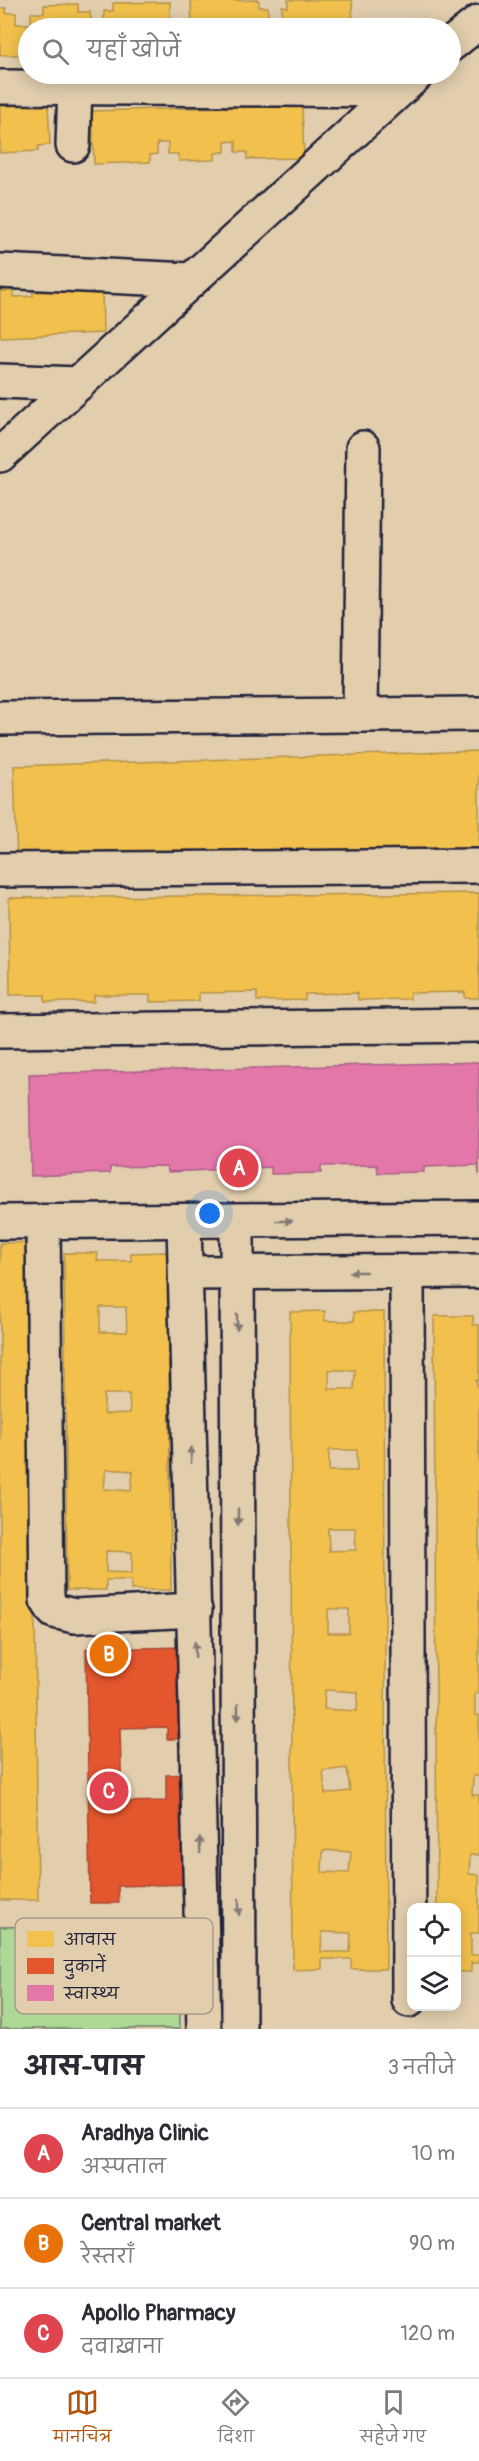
<!DOCTYPE html>
<html lang="hi">
<head>
<meta charset="utf-8">
<style>
  :root { --surface:#fff; --page:#f7f7f7; --text:#2b2b33; --muted:#7c7c81; --line:#e1e1e2; --accent:#b45309 }
  body { margin:0; font-family:Pangolin,"Playpen Sans Deva",sans-serif; background:var(--page); color:var(--text) }
  .controls { position:absolute; right:18px; bottom:18px; display:grid; overflow:hidden; border-radius:12px; box-shadow:0 3px 15px #0003 }
  .controls button { width:54px; height:54px; display:grid; place-items:center; padding:0; border:0; border-bottom:2px solid var(--line); background:var(--surface); color:var(--text); font:30px sans-serif }
  .you { position:absolute; left:210px; top:1214px; width:21px; height:21px; margin:-15px; border:4px solid #fff; border-radius:50%; background:#1a73e8; box-shadow:0 0 0 9px #1a73e833 }
  .badge { display:grid; place-items:center; width:39px; height:39px; border-radius:50%; background:var(--accent); color:#fff; font-size:20px; font-weight:700 }
  .pin { position:absolute; translate:-50% -50%; border:3px solid #fff; box-shadow:0 2px 6px #0006 }
  .list { margin:0; padding:0; list-style:none }
  h2 { display:flex; justify-content:space-between; align-items:center; height:78px; margin:0; padding:0 24px; font-size:26px }
  h2 small { font-size:20px; font-weight:400; color:var(--muted) }
  .list li { display:grid; grid-template-columns:39px 1fr auto; gap:18px; align-items:center; box-sizing:border-box; height:90px; padding:0 24px; border-top:2px solid var(--line) }
  .list b { display:block; font-size:22px; white-space:nowrap }
  .list p { margin:0; font-size:20px; white-space:nowrap; color:var(--muted) }
  .list em { font-size:20px; font-style:normal; color:var(--muted) }
  .icon { flex:none; width:33px; height:33px; fill:none; stroke:currentColor; stroke-width:2; stroke-linecap:round; stroke-linejoin:round }
  .map { position:relative; flex:none; width:479px; height:2029px; overflow:hidden }
  .search { position:absolute; background:var(--surface); box-shadow:0 3px 15px #0003; left:18px; right:18px; top:18px; height:66px; display:flex; align-items:center; gap:15px; box-sizing:border-box; padding:0 21px; border-radius:33px; color:var(--muted); font-size:22px }
  .sheet { height:348px; background:var(--surface) }
  nav { display:flex; justify-content:space-around; align-items:center; box-sizing:border-box; height:84px; border-top:2px solid var(--line); background:var(--surface); font-size:16px; color:var(--muted) }
  nav a { display:grid; justify-items:center; gap:3px }
  nav .on { color:var(--accent) }
  .map>svg:first-child { display:block }
  .green { fill:#add895; stroke:#687d68; stroke-width:1.5 }
  .homes { fill:#f2c14e; stroke:#b49148; stroke-width:1.5; fill-rule:evenodd }
  .shops { fill:#e4572e; stroke:#aa4732; stroke-width:1.5 }
  .health { fill:#e377a8; stroke:#a95e87; stroke-width:1.5 }
  .lines { fill:none; stroke-linecap:round; stroke-linejoin:round }
  .minor-casing { stroke:#22223b; stroke-width:38 }
  .minor { stroke:#e2cead; stroke-width:33 }
  .oneway { fill:#827874 }
  .key { fill:#e2cead; stroke:#a89a8b; stroke-width:1.5 }
  .key-label { font-size:16px; fill:#22223b }
</style>
</head>
<body>
<div class="map">
<svg width="479" height="2029" viewBox="0 0 479 2029">
  <rect width="100%" height="100%" fill="#e2cead"/>
  <filter id="ink" filterUnits="userSpaceOnUse"><feTurbulence type="fractalNoise" baseFrequency=".0167" numOctaves="2"/><feDisplacementMap in="SourceGraphic" scale="12" xChannelSelector="R" yChannelSelector="G"/><feConvolveMatrix kernelMatrix="1 2 1 2 8 2 1 2 1" color-interpolation-filters="sRGB"/></filter>
  <g filter="url(#ink)">
    <polygon class="green" points="179,1924 180,2029 0,2029 0,1927"/>
    <g class="homes">
      <polygon points="259,0 259,7 268,7 268,17 282,16 282,6 288,7 288,0 352,0 353,28 192,28 191,1"/>
      <polygon points="170,2 170,28 28,28 28,55 0,55 0,8 6,8 6,13 16,13 16,24 31,24 31,13 44,13 44,5 78,4 78,12 90,12 91,21 104,21 104,11 113,11 113,3"/>
      <polygon points="48,104 50,145 38,146 38,151 0,153 0,106"/>
      <polygon points="302,105 304,158 247,159 247,152 236,152 236,141 225,142 225,152 215,153 215,160 179,161 178,154 168,154 168,143 157,143 157,154 150,155 150,162 94,164 92,111"/>
      <polygon points="102,289 103,333 0,337 0,291 13,291 13,297 33,296 33,292"/>
      <polygon points="479,751 479,860 141,860 141,852 85,853 17,865 14,766"/>
      <polygon points="479,893 479,998 465,998 465,992 410,993 410,999 358,1000 357,993 305,994 305,1000 257,1001 257,992 199,993 199,1001 150,1002 150,995 94,995 94,1002 45,1002 45,995 10,995 9,898"/>
      <polygon points="0,1243 31,1243 38,1900 0,1900"/>
      <path d="M 168,1252 L 171,1590 L 131,1590 L 131,1580 L 106,1580 L 106,1590 L 67,1590 L 64,1253 L 98,1253 L 97,1261 L 131,1261 L 131,1253 ZM 100,1307 L 126,1307 L 127,1332 L 100,1332 ZM 104,1394 L 129,1394 L 130,1413 L 104,1414 ZM 106,1469 L 133,1471 L 131,1491 L 104,1489 ZM 106,1551 L 132,1552 L 132,1573 L 106,1572 Z"/>
      <path d="M 325,1311 L 325,1321 L 354,1321 L 354,1312 L 384,1312 L 386,1969 L 351,1969 L 351,1959 L 322,1959 L 322,1969 L 293,1970 L 290,1312 ZM 329,1370 L 355,1370 L 354,1389 L 329,1389 ZM 329,1450 L 357,1450 L 357,1471 L 329,1471 ZM 328,1528 L 355,1528 L 356,1550 L 329,1551 ZM 328,1609 L 349,1609 L 349,1633 L 328,1633 ZM 325,1690 L 358,1692 L 357,1711 L 324,1709 ZM 347,1768 L 350,1791 L 325,1794 L 323,1771 ZM 323,1850 L 351,1852 L 349,1873 L 322,1872 ZM 322,1932 L 351,1933 L 350,1952 L 321,1952 Z"/>
      <polygon points="434,1316 473,1316 473,1325 479,1325 479,1380 476,1380 479,1395 479,1693 475,1693 475,1715 479,1715 479,1776 473,1776 472,1795 479,1795 479,1855 470,1855 469,1874 479,1875 479,1933 471,1933 471,1955 479,1955 479,1963 471,1963 471,1972 456,1972 456,1908 437,1908"/>
    </g>
    <polygon class="shops" points="192,1647 193,1739 167,1739 167,1727 120,1728 122,1802 166,1801 166,1775 193,1774 195,1884 118,1886 119,1903 90,1903 86,1649"/>
    <polygon class="health" points="479,1062 479,1175 478,1165 424,1167 424,1172 378,1173 377,1165 321,1166 321,1173 271,1174 271,1167 168,1172 167,1166 110,1167 110,1173 31,1176 29,1074"/>
    <g class="lines">
      <defs>
        <g id="minor">
          <polyline points="450,45 479,22"/>
          <polyline points="0,87 396,90"/>
          <polyline points="73,145 75,87"/>
          <polyline points="0,271 190,280"/>
          <polyline points="0,381 78,384"/>
          <polyline points="0,455 417,74"/>
          <polyline points="360,715 363,448"/>
          <polyline points="0,718 479,714"/>
          <polyline points="0,870 479,866"/>
          <polyline points="0,1031 479,1025"/>
          <polyline points="237,1221 239,2029"/>
          <polyline points="0,1222 479,1218"/>
          <polyline points="43,1222 47,1600 54,1611 74,1616 195,1610"/>
          <polyline points="184,1222 204,2029"/>
          <polyline points="407,1272 409,2000"/>
          <polyline points="187,1273 479,1271"/>
        </g>
      </defs>
      <use href="#minor" class="minor-casing"/>
      <use href="#minor" class="minor"/>
    </g>
    <defs><path id="oneway-solid" d="M-6-.8H1V-3.2L6.5 0L1 3.2V.8H-6Z" transform="scale(1.5)"/></defs>
    <g class="oneway">
      <use href="#oneway-solid" transform="translate(284 1221) rotate(-1)"/>
      <use href="#oneway-solid" transform="translate(358 1272) rotate(180)"/>
      <use href="#oneway-solid" transform="translate(237 1322) rotate(90)"/>
      <use href="#oneway-solid" transform="translate(191 1455) rotate(-91)"/>
      <use href="#oneway-solid" transform="translate(238 1517) rotate(90)"/>
      <use href="#oneway-solid" transform="translate(195 1650) rotate(-91)"/>
      <use href="#oneway-solid" transform="translate(238 1712) rotate(90)"/>
      <use href="#oneway-solid" transform="translate(200 1845) rotate(-91)"/>
      <use href="#oneway-solid" transform="translate(239 1907) rotate(90)"/>
    </g>
  </g>
  <rect x="15" y="1918" width="198" height="96" rx="9" class="key"/>
  <rect x="27" y="1931" width="27" height="16" fill="#f2c14e"/>
  <rect x="27" y="1958" width="27" height="16" fill="#e4572e"/>
  <rect x="27" y="1985" width="27" height="16" fill="#e377a8"/>
  <g class="key-label">
    <text x="64" y="1945">आवास</text>
    <text x="64" y="1972">दुकानें</text>
    <text x="64" y="1999">स्वास्थ्य</text>
  </g>
</svg>
<div class="controls">
<button><svg class="icon" aria-label="locate" viewBox="0 0 24 24"><circle cx="12" cy="12" r="6"/><path d="M12 2v4M12 18v4M2 12h4M18 12h4"/></svg></button>
<button><svg class="icon" aria-label="layers" viewBox="0 0 24 24"><path d="M12 4l9 5-9 5-9-5zM3 14l9 5 9-5"/></svg></button>
</div>
<div class="you"></div>
<div class="pin badge" style="left:239px;top:1168px;background:#e0444e">A</div>
<div class="pin badge" style="left:109px;top:1654px;background:#e8710a">B</div>
<div class="pin badge" style="left:109px;top:1791px;background:#e0444e">C</div>
<div class="search"><svg class="icon" aria-label="search" viewBox="0 0 24 24"><circle cx="10" cy="10" r="6"/><path d="M15 15l6 6"/></svg>यहाँ खोजें</div>
</div>
<section class="sheet">
<h2>आस-पास<small>3 नतीजे</small></h2>
<ul class="list">
<li><span class="badge" style="background:#e0444e">A</span><div><b>Aradhya Clinic</b><p>अस्पताल</p></div><em>10 m</em></li>
<li><span class="badge" style="background:#e8710a">B</span><div><b>Central market</b><p>रेस्तराँ</p></div><em>90 m</em></li>
<li><span class="badge" style="background:#e0444e">C</span><div><b>Apollo Pharmacy</b><p>दवाख़ाना</p></div><em>120 m</em></li>
</ul>
</section>
<nav>
<a class="on"><svg class="icon" aria-label="map" viewBox="0 0 24 24"><path d="M3 6l6-2 6 2 6-2v14l-6 2-6-2-6 2zM9 4v14M15 6v14"/></svg>मानचित्र</a>
<a><svg class="icon" aria-label="directions" viewBox="0 0 24 24"><path d="M12 3l9 9-9 9-9-9zM9 14v-3h6M13 9l2 2-2 2"/></svg>दिशा</a>
<a><svg class="icon" aria-label="saved" viewBox="0 0 24 24"><path d="M7 4h10v16l-5-4-5 4z"/></svg>सहेजे गए</a>
</nav>
</body>
</html>
